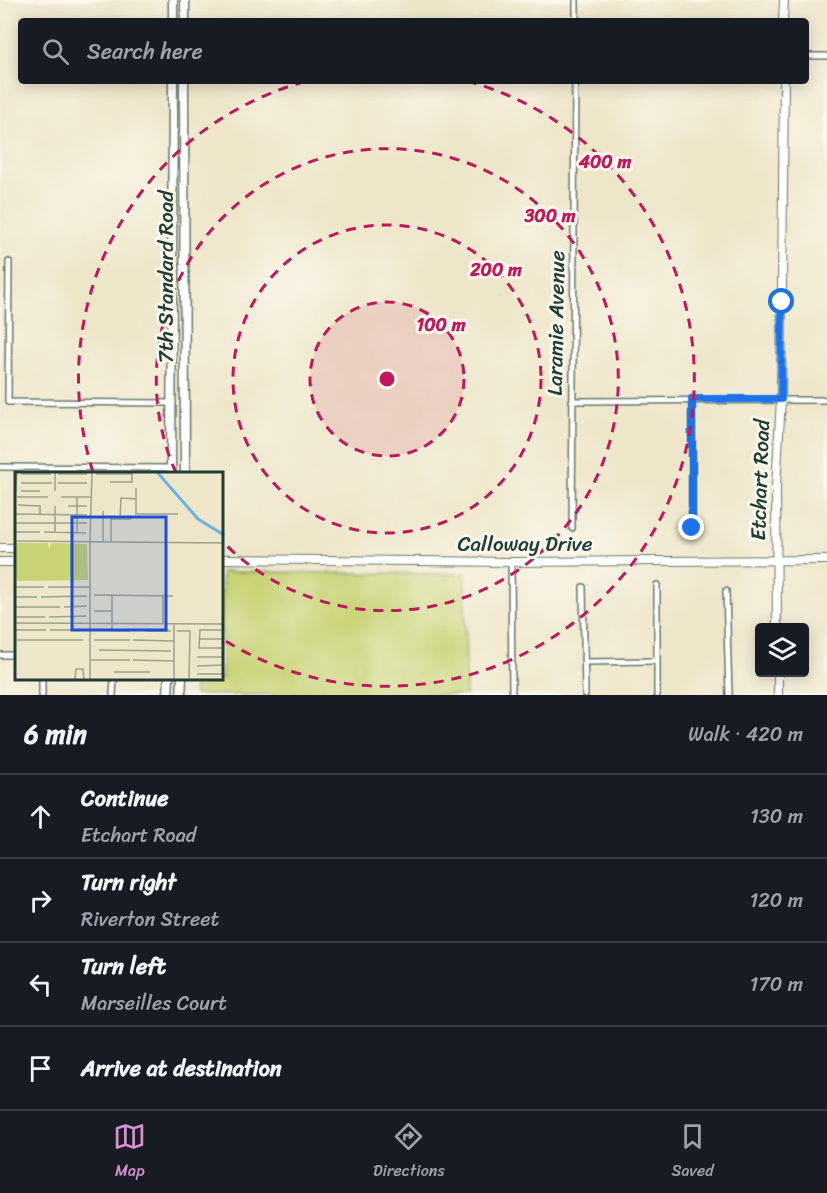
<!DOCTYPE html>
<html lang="en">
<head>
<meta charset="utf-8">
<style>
  :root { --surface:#171b24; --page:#20242c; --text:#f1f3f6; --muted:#9ea1a6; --line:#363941; --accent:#d690ce }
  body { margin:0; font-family:Sriracha,sans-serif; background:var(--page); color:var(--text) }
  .controls { position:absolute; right:18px; bottom:18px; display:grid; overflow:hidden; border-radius:6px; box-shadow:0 3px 15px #0003 }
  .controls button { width:54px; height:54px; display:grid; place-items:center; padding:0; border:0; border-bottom:2px solid var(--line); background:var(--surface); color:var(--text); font:30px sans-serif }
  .stop { position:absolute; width:18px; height:18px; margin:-14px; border:4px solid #1a73e8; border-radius:50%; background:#fff }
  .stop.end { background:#1a73e8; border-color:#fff; box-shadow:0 2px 6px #0008 }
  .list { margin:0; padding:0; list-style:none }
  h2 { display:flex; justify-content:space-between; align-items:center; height:78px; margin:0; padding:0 24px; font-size:26px }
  h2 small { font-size:20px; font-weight:400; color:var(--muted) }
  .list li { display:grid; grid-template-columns:39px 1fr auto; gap:18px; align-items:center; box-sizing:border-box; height:84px; padding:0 24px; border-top:2px solid var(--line) }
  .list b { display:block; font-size:22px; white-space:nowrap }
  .list p { margin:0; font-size:20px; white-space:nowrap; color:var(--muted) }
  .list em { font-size:20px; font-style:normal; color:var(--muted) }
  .icon { flex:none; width:33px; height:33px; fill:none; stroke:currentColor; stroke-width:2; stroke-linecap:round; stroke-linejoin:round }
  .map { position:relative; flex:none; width:827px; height:695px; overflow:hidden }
  .search { position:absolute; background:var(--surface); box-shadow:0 3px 15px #0003; left:18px; right:18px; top:18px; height:66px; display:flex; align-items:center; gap:15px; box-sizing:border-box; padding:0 21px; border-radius:6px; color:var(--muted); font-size:22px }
  .sheet { height:414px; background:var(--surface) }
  nav { display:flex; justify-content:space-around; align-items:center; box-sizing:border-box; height:84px; border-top:2px solid var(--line); background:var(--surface); font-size:16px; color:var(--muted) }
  nav a { display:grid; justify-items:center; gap:3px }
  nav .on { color:var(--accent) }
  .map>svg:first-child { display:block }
  .green { fill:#c7d375; stroke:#738854; stroke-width:1.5 }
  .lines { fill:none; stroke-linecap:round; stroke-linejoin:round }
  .street-casing { stroke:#677868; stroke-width:8 }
  .secondary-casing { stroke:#677868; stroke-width:10 }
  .primary-casing { stroke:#677868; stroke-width:11 }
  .street { stroke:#fff; stroke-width:5 }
  .secondary { stroke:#fff; stroke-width:8 }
  .primary { stroke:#fff; stroke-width:8 }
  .route { stroke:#1a73e8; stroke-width:8 }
  .ring { fill:none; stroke:#c2185b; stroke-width:3; stroke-dasharray:10 8 }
  .labels { text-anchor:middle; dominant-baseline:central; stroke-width:6; stroke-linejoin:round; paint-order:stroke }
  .street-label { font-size:21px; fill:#1f3d34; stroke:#fbf7ec }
  .inset-river { fill:none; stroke:#6cb3e3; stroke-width:3 }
  .inset-road { fill:none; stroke:#9ba28d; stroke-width:1.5 }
  .view { fill:#1d4ed8; fill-opacity:0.15; stroke:#1d4ed8; stroke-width:3 }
  .inset-edge { fill:none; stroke:#1f3d34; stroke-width:3 }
  .centre { fill:#c2185b; stroke:#fbf7ec; stroke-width:3 }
  .ring-label { font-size:18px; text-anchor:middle; font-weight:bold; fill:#c2185b; stroke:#fbf7ec; stroke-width:6; stroke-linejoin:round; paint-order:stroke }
</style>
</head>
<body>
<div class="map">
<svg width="827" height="695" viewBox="0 0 827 695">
  <rect width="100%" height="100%" fill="#fbf7ec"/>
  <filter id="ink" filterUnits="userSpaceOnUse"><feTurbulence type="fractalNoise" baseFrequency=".0167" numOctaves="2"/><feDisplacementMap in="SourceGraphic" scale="12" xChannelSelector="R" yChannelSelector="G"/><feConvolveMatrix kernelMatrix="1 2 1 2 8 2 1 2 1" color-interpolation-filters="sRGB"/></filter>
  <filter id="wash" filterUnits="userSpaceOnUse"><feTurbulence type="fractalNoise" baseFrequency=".008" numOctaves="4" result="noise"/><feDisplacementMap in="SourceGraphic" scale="24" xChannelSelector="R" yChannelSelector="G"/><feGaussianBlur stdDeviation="1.35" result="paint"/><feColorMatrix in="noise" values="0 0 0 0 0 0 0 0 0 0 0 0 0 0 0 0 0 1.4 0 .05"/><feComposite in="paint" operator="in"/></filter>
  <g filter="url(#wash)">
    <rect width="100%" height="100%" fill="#eee6c9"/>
    <polygon class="green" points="222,572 465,574 466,695 194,695 194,679 222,678"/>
  </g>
  <g filter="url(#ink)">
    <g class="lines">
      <defs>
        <g id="street">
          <polyline points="576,21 576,0"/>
          <polyline points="806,56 827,56"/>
          <polyline points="9,262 8,402 172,403"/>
          <polyline points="572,401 827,400"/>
          <polyline points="0,467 172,468"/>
          <polyline points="572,528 575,81"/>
          <polyline points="692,528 692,399"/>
          <polyline points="511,562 512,695"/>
          <polyline points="657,585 657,695"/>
          <polyline points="583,587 585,695"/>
          <polyline points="726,591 729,695"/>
          <polyline points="0,655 16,655"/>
          <polyline points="585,662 657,661"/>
          <polyline points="42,695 42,678"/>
          <polyline points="113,695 114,678"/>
        </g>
        <g id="secondary">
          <polyline points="783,21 784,0"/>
          <polyline points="0,548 16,548"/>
          <polyline points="222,559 511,562 827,560"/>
          <polyline points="0,562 16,562"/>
          <polyline points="777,628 776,488 781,399 784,81"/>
          <polyline points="778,672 778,695"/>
        </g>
        <g id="primary">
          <polyline points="173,21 173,0"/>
          <polyline points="185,21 185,0"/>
          <polyline points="184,81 185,473"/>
          <polyline points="171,473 173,81"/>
          <polyline points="168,695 169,678"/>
          <polyline points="181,695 182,678"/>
        </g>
      </defs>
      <use href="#street" class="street-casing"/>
      <use href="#secondary" class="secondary-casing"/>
      <use href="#primary" class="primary-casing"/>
      <use href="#street" class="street"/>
      <use href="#secondary" class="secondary"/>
      <use href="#primary" class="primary"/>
    </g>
  </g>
  <g class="lines" filter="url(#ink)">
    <polyline class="route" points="692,528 692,399 781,399 782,302"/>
  </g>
  <circle cx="387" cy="379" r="77" fill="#c2185b" fill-opacity=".12"/>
  <g class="ring">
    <circle cx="387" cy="379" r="77"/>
    <circle cx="387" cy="379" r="154"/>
    <path d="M176 473A231 231 0 1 1 222 541"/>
    <path d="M93 472A308 308 0 0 1 307 81M467 81A308 308 0 1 1 224 640"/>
  </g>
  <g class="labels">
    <g class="street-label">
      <text transform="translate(166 277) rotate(-90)">7th Standard Road</text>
      <text transform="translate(556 323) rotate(-89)">Laramie Avenue</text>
      <text transform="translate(760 480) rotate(-88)">Etchart Road</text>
      <text x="525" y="544">Calloway Drive</text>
    </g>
  </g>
  <g transform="translate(15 472)">
    <rect width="208" height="208" fill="#eee6c9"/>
    <path d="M 0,71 L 33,71 L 34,78 L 36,71 L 72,72 L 73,108 L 0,109 Z" fill="#c7d375"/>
    <path class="inset-river" d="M 142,0 L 183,47 L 209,63"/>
    <path class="inset-road" d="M 6,2 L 36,2M 43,2 L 72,2M 81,2 L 117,2M 95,10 L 117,10 L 117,0M 6,11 L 37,11M 43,11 L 72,11M 121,16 L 121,42 L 163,42M 6,19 L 25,19M 40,19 L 40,0M 2,25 L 33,25M 46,25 L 77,25M 0,30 L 2,0M 3,33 L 25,34 L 25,42M 53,34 L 72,34M 0,42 L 72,43M 105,46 L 106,26 L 121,27M 0,51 L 72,51M 0,60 L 25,60M 29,60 L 71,61M 40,60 L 40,34M 62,61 L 62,25M 0,69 L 209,71M 75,69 L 77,0M 88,69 L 88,39M 96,69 L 96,47 L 116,47M 0,115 L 29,115M 33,115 L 75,115M 79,123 L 158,124M 97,123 L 97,158M 0,125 L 22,125M 26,125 L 72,124M 0,135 L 45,135M 49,135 L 72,134M 79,139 L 97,139M 0,145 L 30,145M 34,145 L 71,144M 0,151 L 209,152M 148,152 L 148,123M 0,158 L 31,158M 35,158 L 68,158M 80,158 L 115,159M 209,158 L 185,158 L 184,176 L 209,176M 131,159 L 156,159M 162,159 L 175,159 L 174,208M 184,167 L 209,167M 0,168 L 68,168M 79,168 L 115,168M 118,168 L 159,169M 84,178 L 156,179M 182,185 L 209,185M 76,188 L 115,188M 118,188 L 159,189M 182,194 L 209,193M 99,200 L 135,200M 182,202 L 209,202M 60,208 L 61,197 L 68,197 L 69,208M 75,208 L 75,69M 159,208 L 159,152"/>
    <path class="view" d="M 57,45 L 151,45 L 151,158 L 57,158 Z"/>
    <rect width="208" height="208" class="inset-edge"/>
  </g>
  <circle cx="387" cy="379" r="9" class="centre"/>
  <g class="ring-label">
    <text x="605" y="168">400 m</text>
    <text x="550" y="222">300 m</text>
    <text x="496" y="276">200 m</text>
    <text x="441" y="331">100 m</text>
  </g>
</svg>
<div class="controls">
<button><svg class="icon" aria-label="layers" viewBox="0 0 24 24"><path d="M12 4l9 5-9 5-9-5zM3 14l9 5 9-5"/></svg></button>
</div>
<div class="stop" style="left:782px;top:302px"></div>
<div class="stop end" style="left:692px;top:528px"></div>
<div class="search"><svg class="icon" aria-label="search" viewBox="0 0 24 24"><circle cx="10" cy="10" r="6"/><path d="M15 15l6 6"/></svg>Search here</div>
</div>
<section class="sheet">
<h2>6 min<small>Walk · 420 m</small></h2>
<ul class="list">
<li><svg class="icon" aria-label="ahead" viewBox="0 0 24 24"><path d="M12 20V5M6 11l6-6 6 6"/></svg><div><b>Continue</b><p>Etchart Road</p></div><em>130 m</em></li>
<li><svg class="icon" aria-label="right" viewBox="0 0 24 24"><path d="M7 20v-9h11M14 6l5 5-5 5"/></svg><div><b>Turn right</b><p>Riverton Street</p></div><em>120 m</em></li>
<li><svg class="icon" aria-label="left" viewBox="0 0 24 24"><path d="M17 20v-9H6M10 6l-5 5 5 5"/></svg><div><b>Turn left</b><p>Marseilles Court</p></div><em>170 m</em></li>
<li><svg class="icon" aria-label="arrive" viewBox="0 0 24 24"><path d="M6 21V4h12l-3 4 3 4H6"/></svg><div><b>Arrive at destination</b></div></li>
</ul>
</section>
<nav>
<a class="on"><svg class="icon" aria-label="map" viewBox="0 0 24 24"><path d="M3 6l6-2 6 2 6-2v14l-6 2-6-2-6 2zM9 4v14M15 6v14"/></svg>Map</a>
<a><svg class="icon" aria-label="directions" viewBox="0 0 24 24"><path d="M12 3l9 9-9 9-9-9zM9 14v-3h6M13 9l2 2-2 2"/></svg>Directions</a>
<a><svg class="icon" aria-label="saved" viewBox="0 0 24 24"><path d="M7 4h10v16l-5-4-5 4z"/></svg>Saved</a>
</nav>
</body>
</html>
